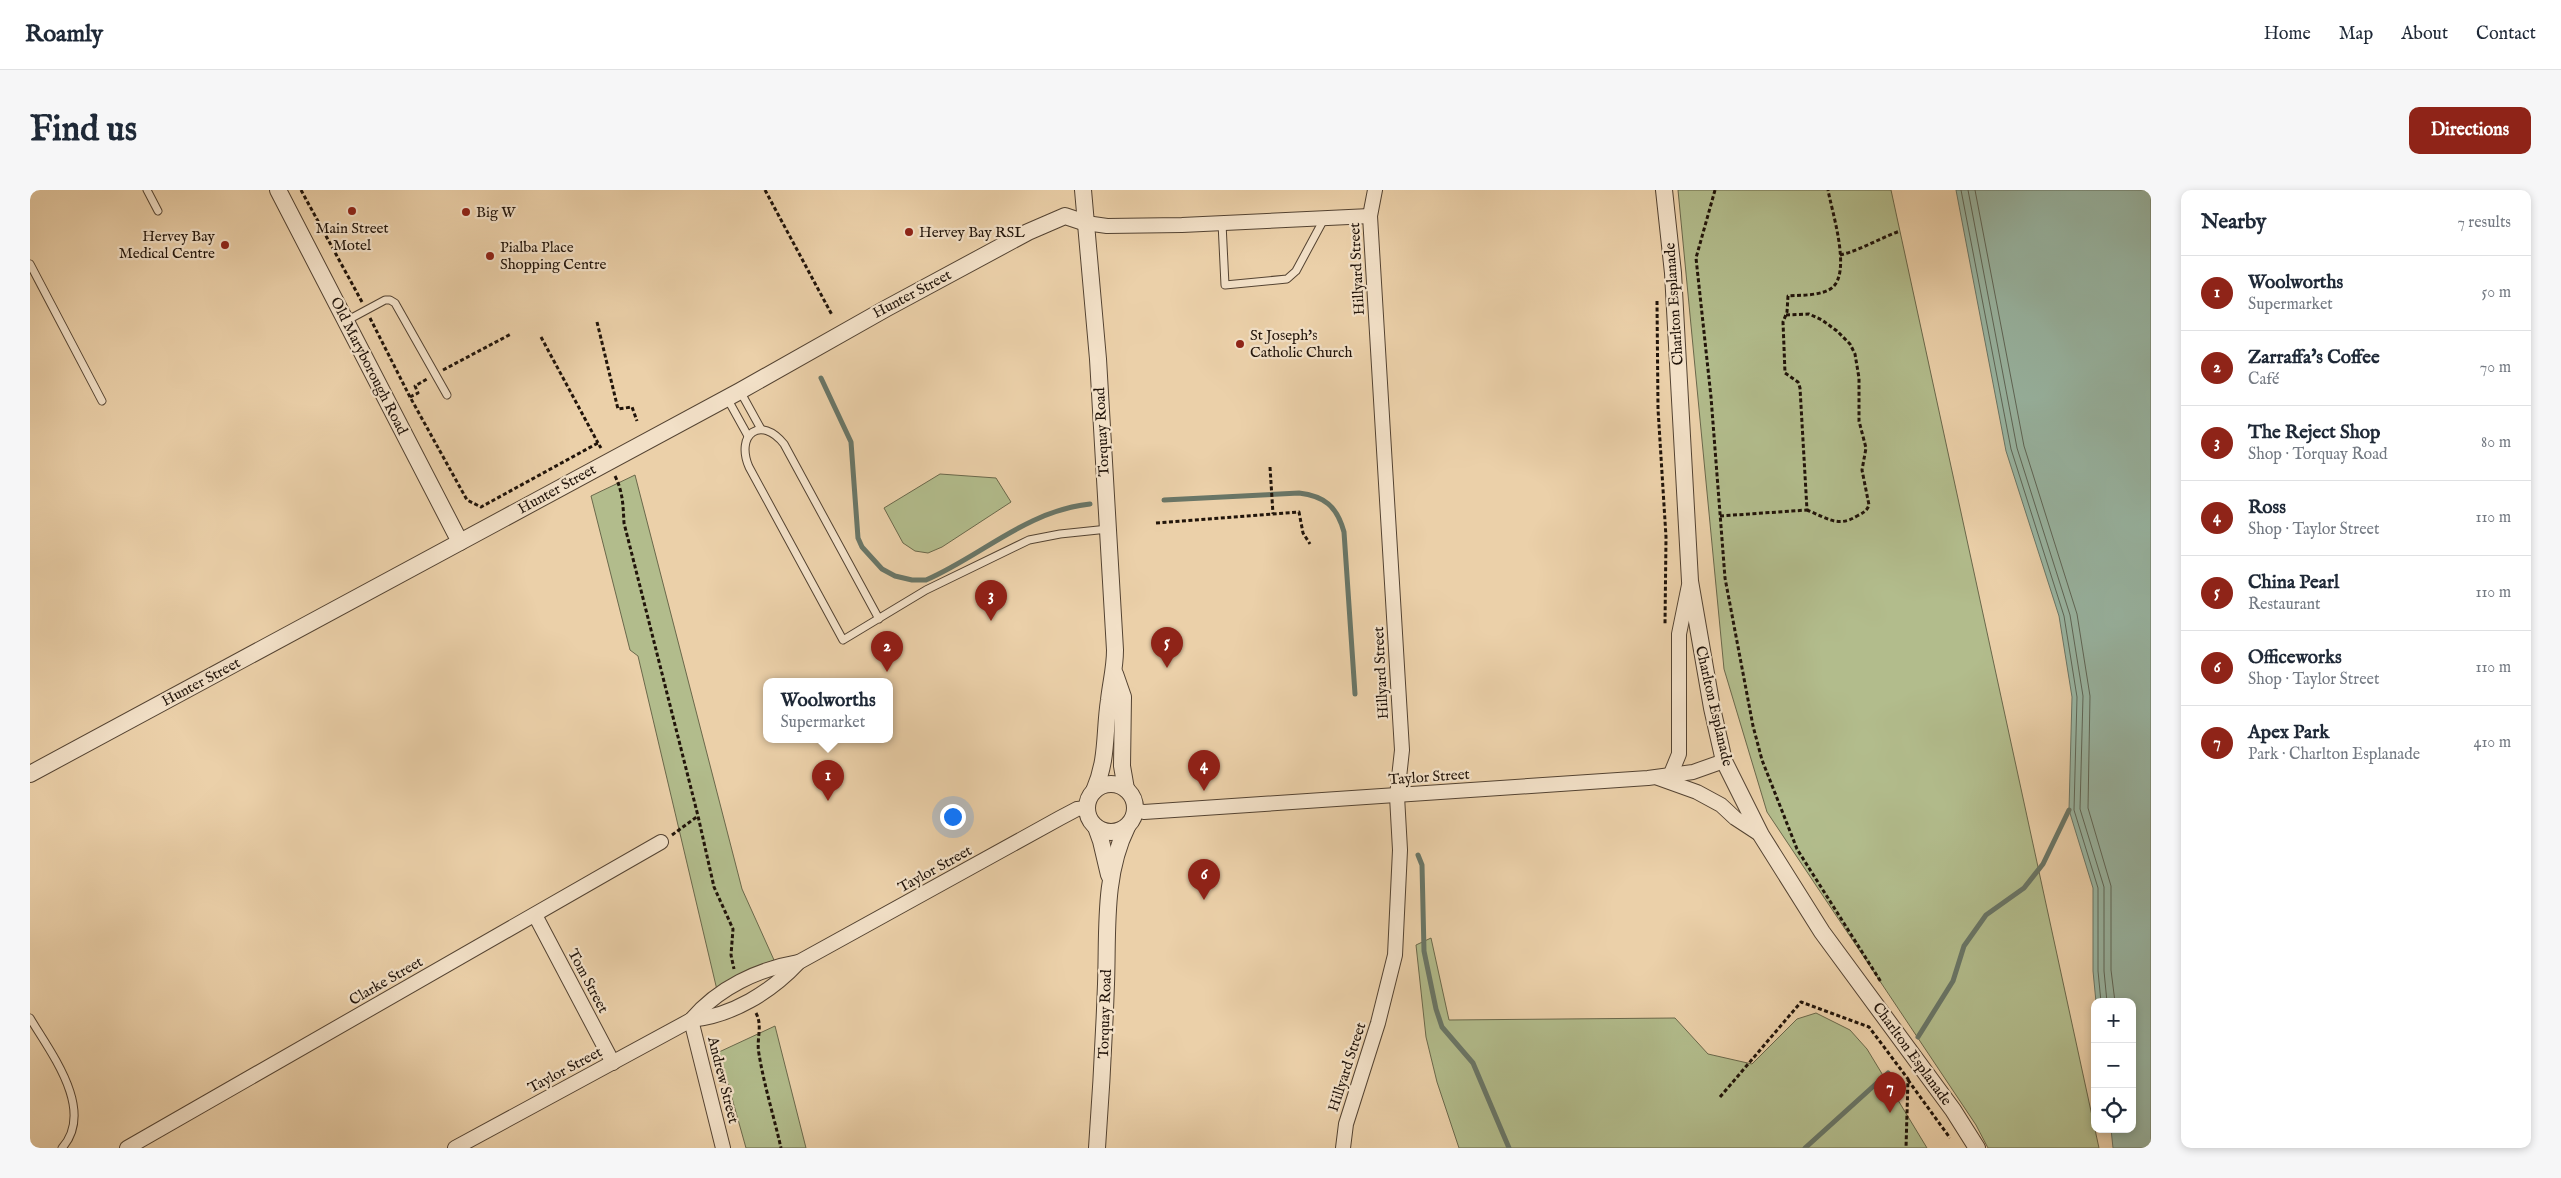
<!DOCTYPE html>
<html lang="en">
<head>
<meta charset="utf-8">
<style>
  :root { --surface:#fff; --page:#f6f6f7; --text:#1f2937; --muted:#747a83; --line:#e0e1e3; --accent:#8f2418 }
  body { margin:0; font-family:"IM FELL English",serif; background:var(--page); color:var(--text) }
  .controls { position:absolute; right:15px; bottom:15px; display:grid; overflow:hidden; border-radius:10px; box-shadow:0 2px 8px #0003 }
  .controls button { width:45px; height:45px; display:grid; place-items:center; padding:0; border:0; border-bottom:1px solid var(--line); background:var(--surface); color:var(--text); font:25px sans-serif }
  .you { position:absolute; left:922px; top:626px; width:18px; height:18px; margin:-12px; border:4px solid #fff; border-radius:50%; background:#1a73e8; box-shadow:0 0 0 8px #1a73e833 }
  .badge { display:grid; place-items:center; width:32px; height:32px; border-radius:50%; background:var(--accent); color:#fff; font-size:16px; font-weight:700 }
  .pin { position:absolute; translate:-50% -41px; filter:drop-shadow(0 1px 2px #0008) }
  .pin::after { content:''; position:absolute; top:26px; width:18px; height:15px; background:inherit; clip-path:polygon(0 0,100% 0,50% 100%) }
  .popup { position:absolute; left:733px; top:488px; width:130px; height:65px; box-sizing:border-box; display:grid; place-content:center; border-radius:10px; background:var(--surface); filter:drop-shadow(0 1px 4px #0005); font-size:16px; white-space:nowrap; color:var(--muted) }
  .popup b { font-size:19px; color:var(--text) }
  .popup::after { content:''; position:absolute; left:50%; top:100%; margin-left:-10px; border:10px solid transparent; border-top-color:var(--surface) }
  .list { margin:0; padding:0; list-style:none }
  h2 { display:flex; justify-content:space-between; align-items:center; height:65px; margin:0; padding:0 20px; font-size:21px }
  h2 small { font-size:16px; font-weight:400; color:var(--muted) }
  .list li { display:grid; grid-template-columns:32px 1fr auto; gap:15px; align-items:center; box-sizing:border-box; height:75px; padding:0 20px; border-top:1px solid var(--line) }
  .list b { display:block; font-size:19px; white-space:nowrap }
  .list p { margin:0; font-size:16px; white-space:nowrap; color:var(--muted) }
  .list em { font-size:16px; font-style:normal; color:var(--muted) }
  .icon { flex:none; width:28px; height:28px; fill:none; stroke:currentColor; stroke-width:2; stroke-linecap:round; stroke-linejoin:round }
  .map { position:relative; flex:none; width:2121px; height:958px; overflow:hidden; border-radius:10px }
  header { display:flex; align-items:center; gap:30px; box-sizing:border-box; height:70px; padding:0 25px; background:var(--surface); border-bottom:1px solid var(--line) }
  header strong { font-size:24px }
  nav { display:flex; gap:28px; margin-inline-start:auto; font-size:18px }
  .intro { display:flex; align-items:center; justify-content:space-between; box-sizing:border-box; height:120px; padding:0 30px }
  h1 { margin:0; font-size:35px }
  .button { padding:12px 22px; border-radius:10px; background:var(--accent); color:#fff; font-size:18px; font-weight:700 }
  main { display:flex; gap:30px; padding:0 30px }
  aside { flex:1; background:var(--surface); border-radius:10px; box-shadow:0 2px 8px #0003 }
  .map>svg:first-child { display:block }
  .green { fill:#b2bc8c; stroke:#6a684b }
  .water { fill:#99b7a5; stroke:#697667 }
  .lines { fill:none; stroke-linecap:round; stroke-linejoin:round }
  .shore { stroke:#5d6658; stroke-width:1 }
  .stream { stroke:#697667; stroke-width:5 }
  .service-casing { stroke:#544332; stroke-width:9 }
  .minor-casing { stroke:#544332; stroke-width:16 }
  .tertiary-casing { stroke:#544332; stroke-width:18 }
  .path { stroke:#21140a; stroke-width:3; stroke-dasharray:4 2.5; stroke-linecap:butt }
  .service { stroke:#f2e0c7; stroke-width:7 }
  .minor { stroke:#f2e0c7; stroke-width:14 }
  .tertiary { stroke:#f2e0c7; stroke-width:16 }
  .poi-dot { fill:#8f2418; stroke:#f2e0c7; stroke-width:2 }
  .labels { text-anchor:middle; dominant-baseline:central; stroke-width:4.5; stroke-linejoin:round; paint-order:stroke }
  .poi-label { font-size:15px; fill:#21140a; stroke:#f2e0c7; text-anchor:start }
  .street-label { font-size:15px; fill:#21140a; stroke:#f2e0c7 }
</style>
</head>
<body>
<header>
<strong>Roamly</strong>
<nav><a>Home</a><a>Map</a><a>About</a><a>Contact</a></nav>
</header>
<div class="intro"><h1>Find us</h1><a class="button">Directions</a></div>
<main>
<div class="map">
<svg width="2121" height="958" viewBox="0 0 2121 958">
  <rect width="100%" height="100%" fill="#ebd0a9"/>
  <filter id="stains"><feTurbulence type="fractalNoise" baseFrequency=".004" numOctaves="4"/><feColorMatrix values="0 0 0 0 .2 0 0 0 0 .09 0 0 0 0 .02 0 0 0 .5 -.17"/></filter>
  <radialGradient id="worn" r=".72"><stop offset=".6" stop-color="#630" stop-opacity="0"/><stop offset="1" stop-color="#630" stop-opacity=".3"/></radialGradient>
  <g class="green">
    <polygon points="1648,0 1861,0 2069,958 1958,958 1946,935 1737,622 1694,479"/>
    <polygon points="910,284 966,288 981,312 912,357 898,363 885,361 873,353 854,318"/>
    <polygon points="605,285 712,699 744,770 687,800 608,466 600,460 561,306"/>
    <polygon points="1401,748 1419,830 1645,828 1678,864 1722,874 1767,829 1786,823 1820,840 1837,859 1897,958 1429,958 1407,892 1396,847 1386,755"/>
    <polygon points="745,836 776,958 716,958 689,862"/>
  </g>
  <polygon class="water" points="1926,0 2121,0 2121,958 2083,958 2081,939 2102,939 2102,812 2066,812 2063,781 2063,698 2039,620 2042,507 2029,426 1976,261"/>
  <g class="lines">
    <g class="shore">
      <polyline points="1931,0 1981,259 2034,426 2047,507 2044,620 2068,698 2068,781 2071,812"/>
      <polyline points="1938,0 1987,258 2040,425 2053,506 2050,619 2074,697 2074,781 2077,812"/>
      <polyline points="1945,0 1994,256 2047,424 2060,506 2058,618 2081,696 2081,780 2085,812"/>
    </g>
    <g class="stream">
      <path d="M 791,188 L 821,252 L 828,348 L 832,357 L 852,379 L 865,386 L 882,390 L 896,390 C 953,365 996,321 1060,314"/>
      <path d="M 1134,310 L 1269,303 C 1294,306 1307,316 1314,342 L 1325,504"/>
      <polyline points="1388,665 1392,675 1394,761 1406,819 1412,837 1443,873 1479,958"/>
      <polyline points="1888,847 1923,791 1934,756 1956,725 1994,698 2013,674 2039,620"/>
      <polyline points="1775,958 1858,883"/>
    </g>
    <defs>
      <g id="service">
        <polyline points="117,0 128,21"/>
        <polyline points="1192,33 1195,95 1257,89 1266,81 1294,29"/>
        <polyline points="0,74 72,211"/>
        <polyline points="316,131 355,110 360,110 365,113 417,205"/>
        <polyline points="710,201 731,239"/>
        <polyline points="697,208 718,246"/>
        <path d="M 849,429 L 754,254 C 731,225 705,244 719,277 L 813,450 L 896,400 L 999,350 L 1030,344 L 1078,339"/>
        <path d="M 0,828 C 20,862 66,920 32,958"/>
      </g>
      <g id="minor">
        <polyline points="1056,33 1077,36 1152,35 1340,26"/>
        <polyline points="1640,586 1649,564 1649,444 1659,395"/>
        <polyline points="1628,588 1667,602 1691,615 1705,628 1731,645"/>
        <polyline points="1105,620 1114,622 1618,588 1663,582 1694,571"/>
        <polyline points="505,725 583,873"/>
        <path d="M 661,830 C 702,826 741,802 769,772 L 1030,628 L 1047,619 L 1057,618"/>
        <polyline points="661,830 693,958"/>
        <polyline points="97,958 631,652"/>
        <path d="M 425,958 L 661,830 C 688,798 728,779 769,772"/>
        <polyline points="1313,958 1316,934 1348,833 1365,765 1370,660 1367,606 1372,560 1340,26 1345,0"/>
      </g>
      <g id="tertiary">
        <polyline points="248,0 430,352"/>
        <path d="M 1053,0 L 1068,169 L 1085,460 C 1085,478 1081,492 1079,510 C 1074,543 1078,569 1064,601"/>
        <polyline points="1634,0 1643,83 1660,391 1682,518 1694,571 1731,645 1792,742 1923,920 1947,958"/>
        <polyline points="1085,484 1093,507 1092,576 1096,599"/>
        <polyline points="0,584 710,201 857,118 998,42 1035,26 1056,33"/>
        <circle cx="1081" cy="618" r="24"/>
        <polyline points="1066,637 1071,651 1079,685"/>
        <path d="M 1067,958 C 1071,903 1074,849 1076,794 C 1078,742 1073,685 1097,637"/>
      </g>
    </defs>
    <use href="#service" class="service-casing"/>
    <use href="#minor" class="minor-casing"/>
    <use href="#tertiary" class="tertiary-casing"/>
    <g class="path">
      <polyline points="271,0 332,112"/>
      <polyline points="735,0 802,125"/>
      <polyline points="1685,0 1666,68 1681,207 1695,388 1723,536 1732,570 1767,659 1851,792"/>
      <path d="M 1810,65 C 1831,60 1850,48 1870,41"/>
      <polyline points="1627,111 1628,219 1636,347 1635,434"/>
      <path d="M 1756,125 L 1779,124 L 1792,130 L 1807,141 L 1820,154 L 1825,164 L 1829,188 L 1829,231 L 1836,258 L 1832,280 L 1839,315 C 1837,321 1833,323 1827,326 C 1808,338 1797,328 1777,320"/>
      <polyline points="340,128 380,207 437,310 451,317 568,253 571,258"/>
      <polyline points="567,132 588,219 602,217 607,231"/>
      <polyline points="511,147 568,253"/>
      <polyline points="413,180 481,144"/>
      <polyline points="380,207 388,203 385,196 397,189"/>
      <polyline points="1240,277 1243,324"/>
      <path d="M 585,286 C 593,302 593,315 594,333 L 668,626 L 684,697 L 703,739 L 701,765 L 704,779"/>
      <path d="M 1690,326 L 1777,320 L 1770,198 L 1768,192 L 1755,183 L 1753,132 L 1757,122 L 1758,106 C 1770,105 1793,106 1803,97 C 1821,80 1802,22 1798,0"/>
      <polyline points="1126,333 1269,322 1273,343 1280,354"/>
      <polyline points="642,645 668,626"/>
      <path d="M 726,823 C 733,836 726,849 729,864 C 734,895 744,927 751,958"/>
      <polyline points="1878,890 1920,948"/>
      <polyline points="1690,907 1771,812 1839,837 1878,889 1876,958"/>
    </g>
    <use href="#service" class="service"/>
    <use href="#minor" class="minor"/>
    <use href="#tertiary" class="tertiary"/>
  </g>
  <g class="poi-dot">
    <circle cx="322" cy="21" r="5"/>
    <circle cx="436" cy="22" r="5"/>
    <circle cx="879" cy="42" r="5"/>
    <circle cx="195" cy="55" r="5"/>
    <circle cx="460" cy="66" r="5"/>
    <circle cx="1210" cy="154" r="5"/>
  </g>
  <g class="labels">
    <g class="poi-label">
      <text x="446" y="22">Big W</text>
      <text x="322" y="38" text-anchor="middle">Main Street<tspan x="322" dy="17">Motel</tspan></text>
      <text x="889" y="42">Hervey Bay RSL</text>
      <text x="185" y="46" text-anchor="end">Hervey Bay<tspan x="185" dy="17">Medical Centre</tspan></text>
      <text x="470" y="57">Pialba Place<tspan x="470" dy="17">Shopping Centre</tspan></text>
      <text x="1220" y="145">St Joseph's<tspan x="1220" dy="17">Catholic Church</tspan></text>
    </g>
    <g class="street-label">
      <text transform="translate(1327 79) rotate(-93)">Hillyard Street</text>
      <text transform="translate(882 104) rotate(-28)">Hunter Street</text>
      <text transform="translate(1644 114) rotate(-94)">Charlton Esplanade</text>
      <text transform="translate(339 176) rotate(63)">Old Maryborough Road</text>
      <text transform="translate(1072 242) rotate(-93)">Torquay Road</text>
      <text transform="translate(527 299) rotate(-29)">Hunter Street</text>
      <text transform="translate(1351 483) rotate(-93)">Hillyard Street</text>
      <text transform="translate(171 492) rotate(-28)">Hunter Street</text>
      <text transform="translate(1684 516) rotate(77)">Charlton Esplanade</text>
      <text transform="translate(1399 587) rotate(-4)">Taylor Street</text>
      <text transform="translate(905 679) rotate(-29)">Taylor Street</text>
      <text transform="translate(356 791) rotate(-30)">Clarke Street</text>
      <text transform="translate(558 791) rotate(62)">Tom Street</text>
      <text transform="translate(1075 824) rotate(-88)">Torquay Road</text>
      <text transform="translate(1882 864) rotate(54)">Charlton Esplanade</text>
      <text transform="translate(1317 877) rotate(-72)">Hillyard Street</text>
      <text transform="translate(535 880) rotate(-28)">Taylor Street</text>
      <text transform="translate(693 890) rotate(76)">Andrew Street</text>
    </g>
  </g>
  <rect width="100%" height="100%" filter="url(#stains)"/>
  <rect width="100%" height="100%" fill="url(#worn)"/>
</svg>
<div class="controls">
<button>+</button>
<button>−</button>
<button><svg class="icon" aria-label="locate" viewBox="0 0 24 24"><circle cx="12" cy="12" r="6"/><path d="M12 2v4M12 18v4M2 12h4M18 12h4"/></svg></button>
</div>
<div class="you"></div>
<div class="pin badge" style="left:798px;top:611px">1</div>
<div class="popup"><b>Woolworths</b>Supermarket</div>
<div class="pin badge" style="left:857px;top:482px">2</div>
<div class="pin badge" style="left:961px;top:431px">3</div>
<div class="pin badge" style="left:1174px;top:601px">4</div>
<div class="pin badge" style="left:1137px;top:478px">5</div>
<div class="pin badge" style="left:1174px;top:710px">6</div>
<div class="pin badge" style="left:1860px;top:923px">7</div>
</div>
<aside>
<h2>Nearby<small>7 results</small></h2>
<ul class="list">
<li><span class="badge">1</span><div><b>Woolworths</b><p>Supermarket</p></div><em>50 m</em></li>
<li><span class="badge">2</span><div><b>Zarraffa's Coffee</b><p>Café</p></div><em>70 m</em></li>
<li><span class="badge">3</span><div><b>The Reject Shop</b><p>Shop · Torquay Road</p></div><em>80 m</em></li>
<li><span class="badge">4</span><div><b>Ross</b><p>Shop · Taylor Street</p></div><em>110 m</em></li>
<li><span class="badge">5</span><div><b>China Pearl</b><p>Restaurant</p></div><em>110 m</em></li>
<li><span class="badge">6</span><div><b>Officeworks</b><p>Shop · Taylor Street</p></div><em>110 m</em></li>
<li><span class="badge">7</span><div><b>Apex Park</b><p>Park · Charlton Esplanade</p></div><em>410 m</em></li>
</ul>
</aside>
</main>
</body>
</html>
